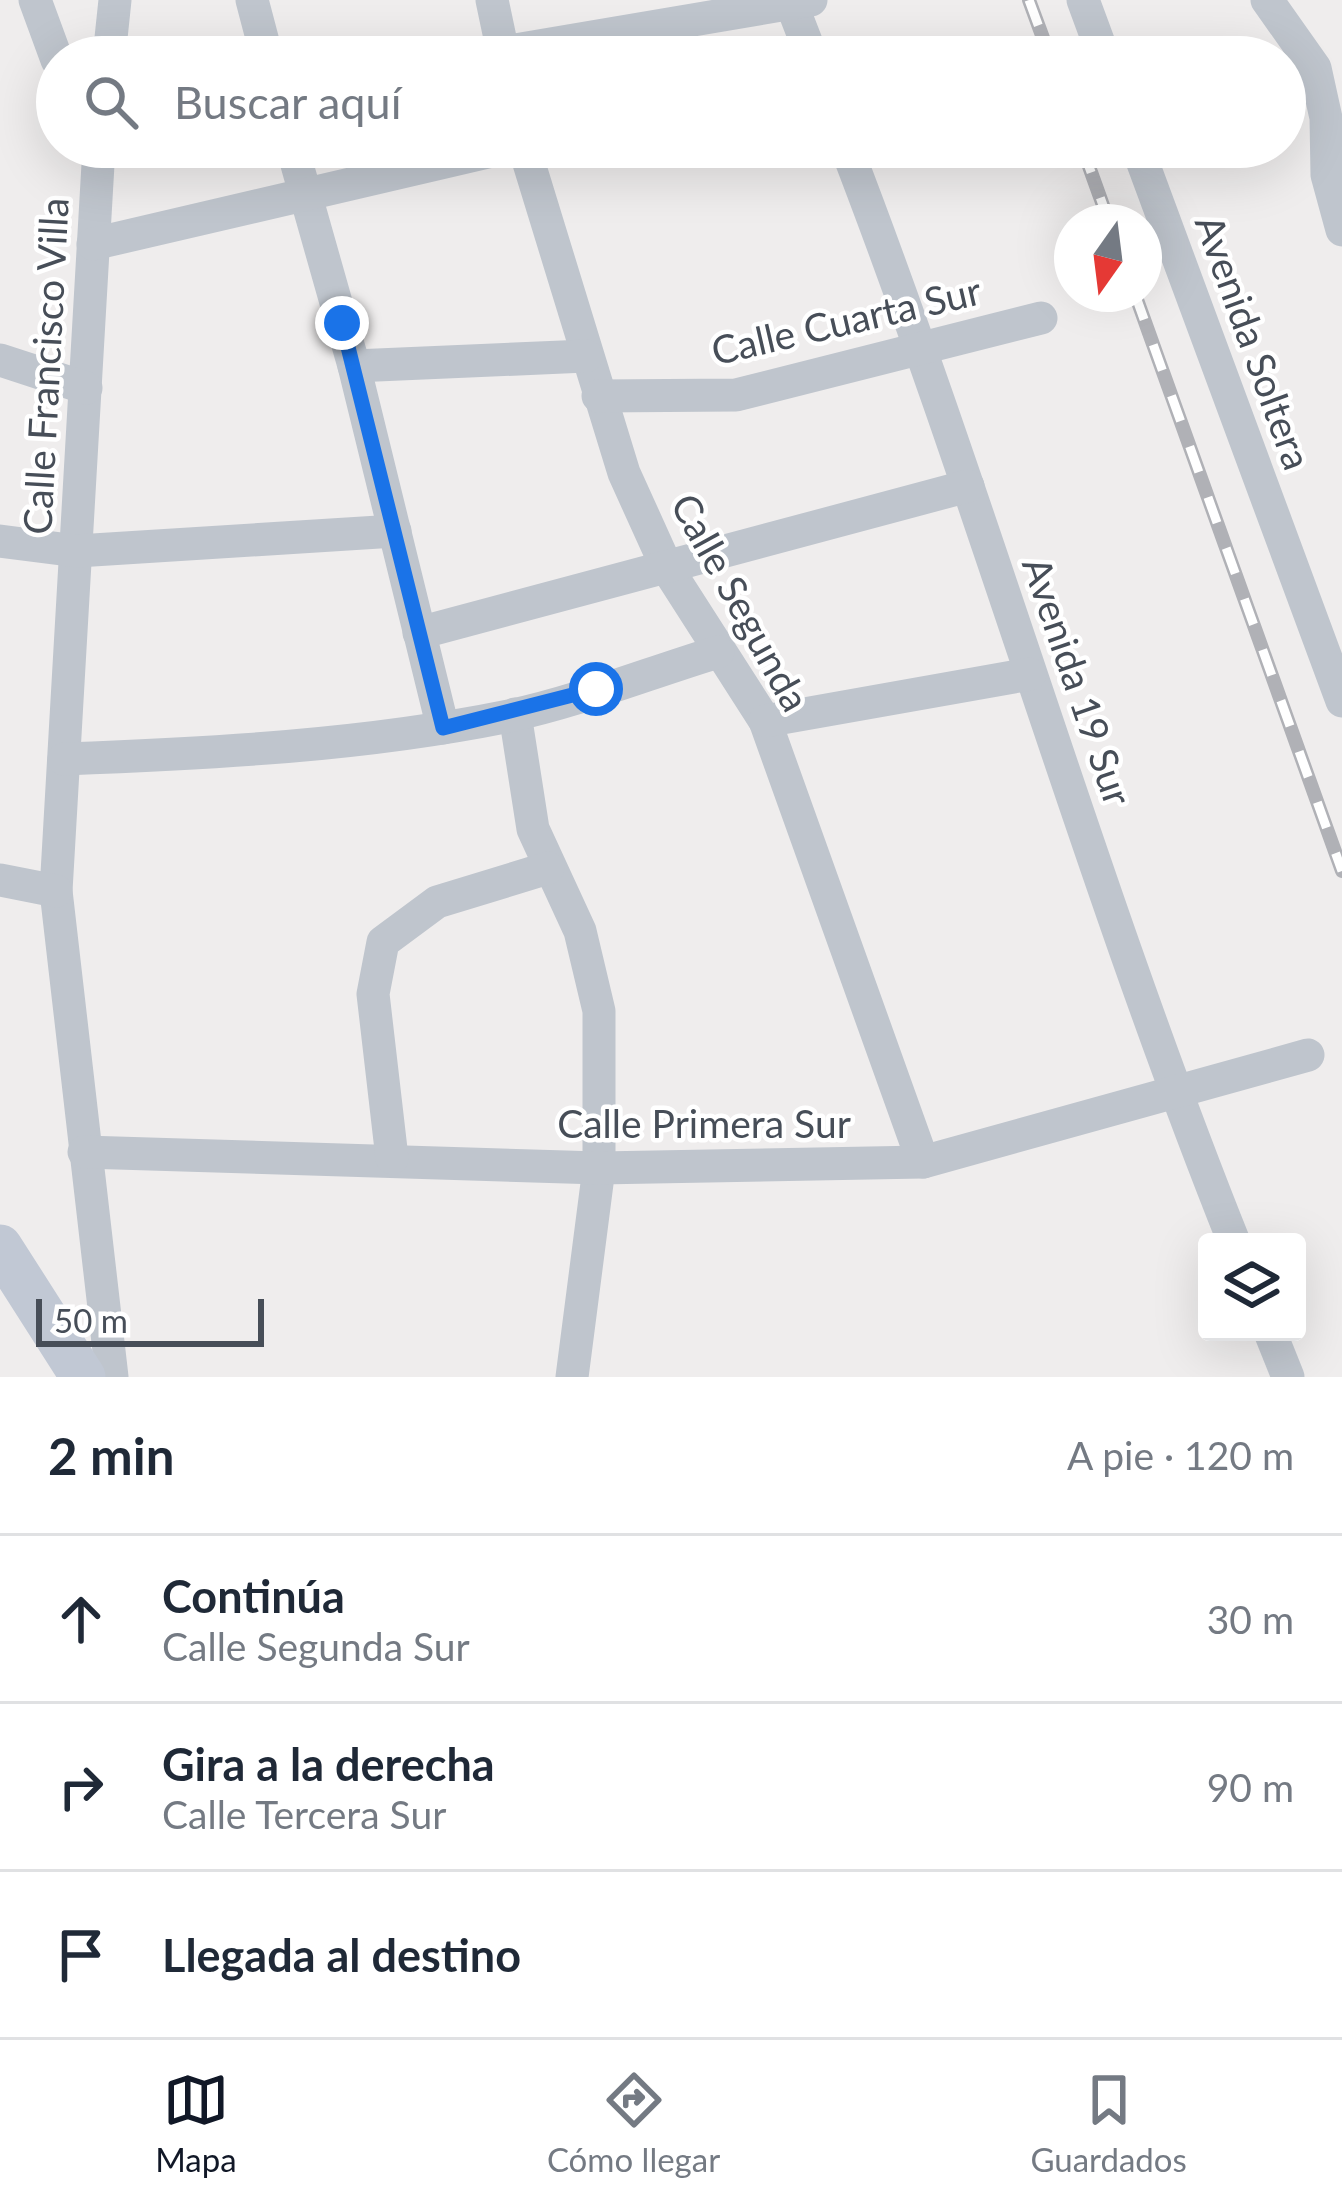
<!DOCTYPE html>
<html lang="es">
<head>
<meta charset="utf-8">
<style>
  :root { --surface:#fff; --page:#f2f2f3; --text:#1f2937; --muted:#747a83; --line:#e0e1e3; --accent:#111827 }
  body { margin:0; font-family:Lato,sans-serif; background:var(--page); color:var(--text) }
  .controls { position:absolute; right:36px; bottom:36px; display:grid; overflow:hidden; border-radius:12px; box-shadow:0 12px 48px #0002 }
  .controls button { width:108px; height:108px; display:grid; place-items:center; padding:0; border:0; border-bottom:3px solid var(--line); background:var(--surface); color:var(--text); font:60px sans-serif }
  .compass { position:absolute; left:1054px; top:204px; width:108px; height:108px; border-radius:50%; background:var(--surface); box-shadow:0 12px 48px #0002; rotate:194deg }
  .scale { position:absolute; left:36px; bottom:30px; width:228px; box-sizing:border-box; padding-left:12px; border:6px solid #474e58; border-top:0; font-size:33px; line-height:42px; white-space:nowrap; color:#474e58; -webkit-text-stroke:9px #fff; paint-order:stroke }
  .stop { position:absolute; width:36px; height:36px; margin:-27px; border:9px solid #1a73e8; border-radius:50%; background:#fff }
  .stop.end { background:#1a73e8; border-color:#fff; box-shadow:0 3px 12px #0008 }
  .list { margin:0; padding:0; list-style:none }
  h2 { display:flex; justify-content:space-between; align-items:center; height:156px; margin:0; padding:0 48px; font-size:51px }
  h2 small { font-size:39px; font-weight:400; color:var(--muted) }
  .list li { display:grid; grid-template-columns:78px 1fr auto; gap:36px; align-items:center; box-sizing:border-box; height:168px; padding:0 48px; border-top:3px solid var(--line) }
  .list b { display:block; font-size:45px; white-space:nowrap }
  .list p { margin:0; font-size:39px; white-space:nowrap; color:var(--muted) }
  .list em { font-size:39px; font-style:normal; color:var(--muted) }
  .icon { flex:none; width:66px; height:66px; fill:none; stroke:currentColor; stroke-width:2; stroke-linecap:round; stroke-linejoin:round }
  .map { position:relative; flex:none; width:1342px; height:1377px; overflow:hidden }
  .search { position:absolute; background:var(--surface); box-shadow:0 12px 48px #0002; left:36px; right:36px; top:36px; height:132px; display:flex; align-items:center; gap:30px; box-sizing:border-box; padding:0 42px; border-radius:66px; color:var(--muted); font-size:45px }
  .sheet { height:660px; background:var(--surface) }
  nav { display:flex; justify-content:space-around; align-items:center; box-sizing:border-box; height:168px; border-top:3px solid var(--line); background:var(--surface); font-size:33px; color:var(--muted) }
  nav a { display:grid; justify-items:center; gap:6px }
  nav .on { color:var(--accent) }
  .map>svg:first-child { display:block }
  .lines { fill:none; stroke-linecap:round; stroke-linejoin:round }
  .street { stroke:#bfc5cd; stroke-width:33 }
  .secondary { stroke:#c1c8d4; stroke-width:45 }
  .rail-casing { stroke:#b0b1b6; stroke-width:14 }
  .rail { stroke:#fff; stroke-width:9; stroke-dasharray:27; stroke-linecap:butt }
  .route { stroke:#1a73e8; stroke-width:15 }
  .labels { text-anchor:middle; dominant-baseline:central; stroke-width:9; stroke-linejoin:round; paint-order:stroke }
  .street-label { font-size:39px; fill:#474e58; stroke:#fff }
</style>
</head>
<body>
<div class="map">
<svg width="1342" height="1377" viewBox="0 0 1342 1377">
  <rect width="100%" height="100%" fill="#efeded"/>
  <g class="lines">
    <g class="street">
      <polyline points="35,0 57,60"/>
      <polyline points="252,0 267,57"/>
      <polyline points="492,0 504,57"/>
      <polyline points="790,0 812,57"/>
      <polyline points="1083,0 1104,57"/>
      <polyline points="1267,0 1315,68 1326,118 1327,175 1342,230"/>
      <polyline points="503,52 811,0"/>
      <polyline points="109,57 115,0"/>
      <polyline points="99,147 56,891 112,1377"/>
      <polyline points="292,147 354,366 443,728"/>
      <polyline points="524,147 624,473 667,568 765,721 923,1162"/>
      <path d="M 846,147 C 985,508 1090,882 1234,1242"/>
      <polyline points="1137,147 1342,701"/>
      <polyline points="93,244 509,147"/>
      <polyline points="0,360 86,388"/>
      <polyline points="354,366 586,356"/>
      <polyline points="598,396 736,395 1041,318"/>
      <polyline points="0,541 77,551 395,531"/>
      <polyline points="419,633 968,486"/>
      <polyline points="515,714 533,829 580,931 599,1011 599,1168 572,1377"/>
      <polyline points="765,721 1030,674"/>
      <path d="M 64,759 C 214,753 361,746 509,716 C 579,701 649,673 718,652"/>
      <polyline points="0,880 56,891"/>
      <polyline points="84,1152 599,1168 923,1162 1308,1055"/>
      <polyline points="392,1158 373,994 383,942 437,902 548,868"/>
      <polyline points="1270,1332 1288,1377"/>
    </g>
    <polyline class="secondary" points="0,1247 83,1377"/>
    <defs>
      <g id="rail">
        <polyline points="1029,0 1050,57"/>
        <polyline points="1082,147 1109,222"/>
        <polyline points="1135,294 1342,871"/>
      </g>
    </defs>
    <use href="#rail" class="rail-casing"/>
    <use href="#rail" class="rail"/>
  </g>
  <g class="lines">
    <polyline class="route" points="342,323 443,728 596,689"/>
  </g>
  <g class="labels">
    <g class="street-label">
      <text transform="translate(846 320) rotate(-13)">Calle Cuarta Sur</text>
      <text transform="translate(1254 342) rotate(70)">Avenida Soltera</text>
      <text transform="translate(45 366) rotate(-87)">Calle Francisco Villa</text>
      <text transform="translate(741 602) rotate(61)">Calle Segunda</text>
      <text transform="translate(1078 681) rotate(71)">Avenida 19 Sur</text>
      <text x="704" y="1123">Calle Primera Sur</text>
    </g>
  </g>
</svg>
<div class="controls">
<button><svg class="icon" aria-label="layers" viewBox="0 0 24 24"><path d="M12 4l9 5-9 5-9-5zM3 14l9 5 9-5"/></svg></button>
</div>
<svg class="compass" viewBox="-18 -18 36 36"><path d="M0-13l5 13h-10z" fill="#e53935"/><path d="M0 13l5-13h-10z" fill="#747a83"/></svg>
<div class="scale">50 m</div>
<div class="stop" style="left:596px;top:689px"></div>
<div class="stop end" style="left:342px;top:323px"></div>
<div class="search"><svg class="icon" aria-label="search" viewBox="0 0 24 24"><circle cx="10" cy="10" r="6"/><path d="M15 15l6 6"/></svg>Buscar aquí</div>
</div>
<section class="sheet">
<h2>2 min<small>A pie · 120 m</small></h2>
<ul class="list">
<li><svg class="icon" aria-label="ahead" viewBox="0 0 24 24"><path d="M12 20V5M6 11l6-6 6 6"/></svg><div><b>Continúa</b><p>Calle Segunda Sur</p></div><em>30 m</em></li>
<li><svg class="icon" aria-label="right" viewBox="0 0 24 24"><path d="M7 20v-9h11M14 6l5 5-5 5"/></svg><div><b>Gira a la derecha</b><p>Calle Tercera Sur</p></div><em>90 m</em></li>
<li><svg class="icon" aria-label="arrive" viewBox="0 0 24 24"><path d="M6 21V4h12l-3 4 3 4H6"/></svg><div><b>Llegada al destino</b></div></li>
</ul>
</section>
<nav>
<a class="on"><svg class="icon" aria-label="map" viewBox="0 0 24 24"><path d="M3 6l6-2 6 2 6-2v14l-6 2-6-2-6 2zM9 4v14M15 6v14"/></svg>Mapa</a>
<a><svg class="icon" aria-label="directions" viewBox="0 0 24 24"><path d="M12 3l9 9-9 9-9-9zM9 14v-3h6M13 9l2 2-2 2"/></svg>Cómo llegar</a>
<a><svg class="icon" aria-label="saved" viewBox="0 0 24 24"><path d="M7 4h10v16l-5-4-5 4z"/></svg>Guardados</a>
</nav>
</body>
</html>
